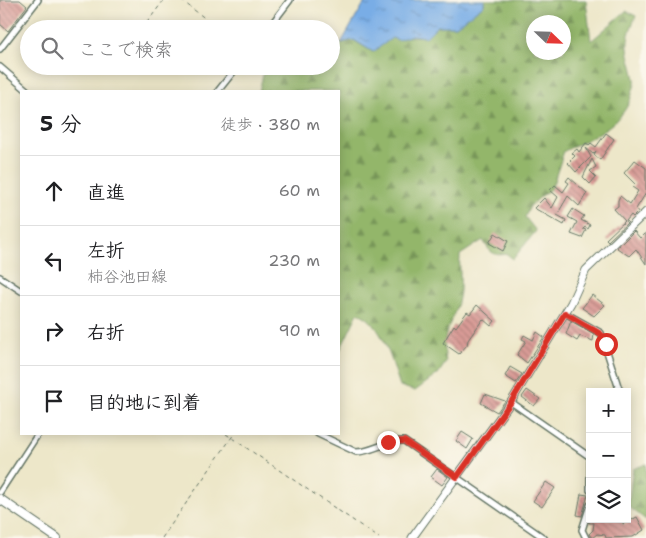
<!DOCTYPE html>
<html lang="ja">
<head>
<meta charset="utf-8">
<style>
  :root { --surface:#fff; --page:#f2f2f2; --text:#202124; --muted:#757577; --line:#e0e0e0 }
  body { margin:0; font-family:"Shantell Sans","Klee One",sans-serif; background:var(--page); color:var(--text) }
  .controls { position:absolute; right:15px; bottom:15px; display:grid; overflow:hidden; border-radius:0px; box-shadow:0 2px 12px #0003 }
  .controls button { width:45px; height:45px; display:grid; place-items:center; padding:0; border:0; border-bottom:1px solid var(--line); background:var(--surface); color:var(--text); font:25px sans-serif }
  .compass { position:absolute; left:526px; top:15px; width:45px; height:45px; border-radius:50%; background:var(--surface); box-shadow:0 2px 12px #0003; rotate:113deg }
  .stop { position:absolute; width:15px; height:15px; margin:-11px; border:4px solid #d93025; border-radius:50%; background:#fff }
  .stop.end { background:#d93025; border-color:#fff; box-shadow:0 1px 5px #0008 }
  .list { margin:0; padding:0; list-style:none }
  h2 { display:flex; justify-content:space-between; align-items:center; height:65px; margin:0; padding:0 20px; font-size:21px }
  h2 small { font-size:16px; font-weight:400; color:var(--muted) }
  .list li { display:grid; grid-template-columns:32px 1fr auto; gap:15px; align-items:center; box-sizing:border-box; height:70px; padding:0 20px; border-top:1px solid var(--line) }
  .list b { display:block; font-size:19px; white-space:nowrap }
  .list p { margin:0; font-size:16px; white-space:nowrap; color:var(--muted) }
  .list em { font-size:16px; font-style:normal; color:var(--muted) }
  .icon { flex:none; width:28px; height:28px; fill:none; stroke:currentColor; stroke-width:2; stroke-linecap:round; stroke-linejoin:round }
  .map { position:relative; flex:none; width:646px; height:538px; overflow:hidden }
  .search { position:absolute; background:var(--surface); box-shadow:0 2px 12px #0003; left:20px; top:20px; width:320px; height:55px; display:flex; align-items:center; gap:12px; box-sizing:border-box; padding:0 18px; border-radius:28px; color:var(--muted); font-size:19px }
  .panel { position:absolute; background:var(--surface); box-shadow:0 2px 12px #0003; left:20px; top:90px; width:320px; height:345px; border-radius:0px }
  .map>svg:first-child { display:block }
  .forest { fill:url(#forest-firs); stroke:#597a4f; fill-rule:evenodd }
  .water { fill:url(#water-ripples); stroke:#4c758d }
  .building { fill:url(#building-back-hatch) }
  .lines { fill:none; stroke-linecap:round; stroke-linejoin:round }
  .minor-casing { stroke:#677868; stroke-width:8 }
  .secondary-casing { stroke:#677868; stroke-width:9 }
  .primary-casing { stroke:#677868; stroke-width:10 }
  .path { stroke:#677868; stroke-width:1; stroke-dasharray:4 4; stroke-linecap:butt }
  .minor { stroke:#fff; stroke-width:5 }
  .secondary { stroke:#fff; stroke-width:7 }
  .primary { stroke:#fff; stroke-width:8 }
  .route { stroke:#d93025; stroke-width:6 }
</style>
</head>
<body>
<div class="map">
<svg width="646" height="538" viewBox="0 0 646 538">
  <defs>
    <pattern id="forest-firs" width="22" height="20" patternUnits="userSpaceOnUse" patternTransform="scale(1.25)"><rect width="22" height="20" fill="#93b66a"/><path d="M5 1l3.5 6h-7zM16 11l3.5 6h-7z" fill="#779558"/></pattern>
    <pattern id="water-ripples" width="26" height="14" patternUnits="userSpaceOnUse" patternTransform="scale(1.25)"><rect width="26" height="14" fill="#79ade6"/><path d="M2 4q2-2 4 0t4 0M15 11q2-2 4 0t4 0" fill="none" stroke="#638ebb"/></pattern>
    <pattern id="building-back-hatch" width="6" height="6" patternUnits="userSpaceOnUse" patternTransform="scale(1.25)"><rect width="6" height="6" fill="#d99b96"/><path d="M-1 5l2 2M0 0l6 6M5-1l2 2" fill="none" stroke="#af807b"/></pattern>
  </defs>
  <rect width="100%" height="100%" fill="#fbf7ec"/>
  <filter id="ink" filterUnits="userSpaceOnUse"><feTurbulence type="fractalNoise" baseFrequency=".02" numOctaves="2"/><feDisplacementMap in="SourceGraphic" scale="10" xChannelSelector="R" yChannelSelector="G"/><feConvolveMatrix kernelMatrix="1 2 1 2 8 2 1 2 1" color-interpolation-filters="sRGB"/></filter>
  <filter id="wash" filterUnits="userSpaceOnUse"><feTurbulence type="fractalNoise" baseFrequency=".0096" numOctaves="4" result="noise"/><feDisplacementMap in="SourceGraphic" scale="20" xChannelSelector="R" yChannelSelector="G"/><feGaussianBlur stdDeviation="1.12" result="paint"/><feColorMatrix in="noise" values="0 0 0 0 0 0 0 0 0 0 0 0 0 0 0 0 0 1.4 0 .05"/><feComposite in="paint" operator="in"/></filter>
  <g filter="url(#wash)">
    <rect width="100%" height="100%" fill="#ede7c9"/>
    <g class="forest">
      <path d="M 484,0 L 586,0 L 591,41 L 626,11 L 636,16 C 622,46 629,50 635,79 C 636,84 633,89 632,94 C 624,125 590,138 564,151 L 552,187 L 530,206 L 525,217 L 536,231 L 513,259 L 507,254 C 493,257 489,251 483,240 L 460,255 C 459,266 461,279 460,291 C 457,321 439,327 446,362 L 438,374 L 415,391 L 400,386 C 392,363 383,322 358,313 L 339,352 L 339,91 L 259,91 L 265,67 L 331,66 L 331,47 L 353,40 L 373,52 L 392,37 C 404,38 414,35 426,37 L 437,26 L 456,26 L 484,5 ZM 534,22 L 564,22 L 564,52 L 534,52 Z"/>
      <polygon points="646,464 646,520 628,506 633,469"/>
    </g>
    <polygon class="water" points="366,0 484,0 484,5 456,26 437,26 426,37 412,35 398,40 392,38 373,52 354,40 341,43"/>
    <g id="blocks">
      <g class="building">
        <polygon points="0,0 20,0 27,6 8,31 0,24"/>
        <polygon points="606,133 614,139 600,160 594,155 596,151 593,154 586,148 591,157 576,172 568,163 575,156 572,153 577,149 579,152 586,143 589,145 591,143 596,147"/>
        <polygon points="592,159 596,167 590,171 596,177 590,184 583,177"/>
        <polygon points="635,160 646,168 646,193 636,209 638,212 633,217 631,215 626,221 628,222 608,241 606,239 625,221 614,209 618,206 618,200 620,196 630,204 638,191 632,187 635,184 624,173"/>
        <polygon points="569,177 587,193 579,206 568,196 557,215 566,220 564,225 534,208 544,198 552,208 558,197 550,190 555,185 563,192 569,183 566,181"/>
        <polygon points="573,209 584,216 581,220 590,225 588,229 585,227 583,229 586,230 582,238 571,234 577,222 568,217"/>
        <polygon points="634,231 640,238 646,232 646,264 636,249 629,256 617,248"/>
        <polygon points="495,233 508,241 503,251 489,243"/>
        <polygon points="592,295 605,305 594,316 582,308"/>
        <polygon points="477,305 495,321 491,326 483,319 468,340 467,345 459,354 443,343 454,325 456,327 467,312 470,314"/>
        <polygon points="571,321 594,334 593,341 580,336 577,341 566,334"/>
        <polygon points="537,332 544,337 527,363 517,355 526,341 522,339 524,335 533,340"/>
        <polygon points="510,367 522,374 516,383 505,376"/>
        <polygon points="527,390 540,399 534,406 522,397"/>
        <polygon points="485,394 505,401 497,412 481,403"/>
        <polygon points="462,432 473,439 467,449 456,441"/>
        <polygon points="437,469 448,477 442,485 431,477"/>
        <polygon points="546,482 555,488 542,507 533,501"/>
        <polygon points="581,494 588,495 582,516 577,515"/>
        <polygon points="637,517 644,530 633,537 606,538 605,535 597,534 592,538 589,534 593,530 594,523 589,523 590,519 623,519 623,524"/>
      </g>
    </g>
  </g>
  <g filter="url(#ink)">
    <use href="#blocks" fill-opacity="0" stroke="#677868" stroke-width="1"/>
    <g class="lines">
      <defs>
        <g id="minor">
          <polyline points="268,29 290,0"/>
          <polyline points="0,49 38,0"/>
          <polyline points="0,67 28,91"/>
          <polyline points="218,91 238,66"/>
          <polyline points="0,277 21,291"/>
          <polyline points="565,313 601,333 620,392"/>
          <polyline points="511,402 590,457"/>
          <path d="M 318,434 L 356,452 C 373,452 386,440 404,441 L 544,538"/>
          <polyline points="590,462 590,490"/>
          <polyline points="0,492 38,434"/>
          <polyline points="586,538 582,530 590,505"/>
        </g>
        <polyline id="secondary" points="412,538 511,402 571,303 586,270 646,212"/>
        <polyline id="primary" points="0,499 57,538"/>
      </defs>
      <use href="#minor" class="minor-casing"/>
      <use href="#secondary" class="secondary-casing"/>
      <use href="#primary" class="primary-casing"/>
      <g class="path">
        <polyline points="181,0 219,29"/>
        <polyline points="142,29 164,0"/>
        <polyline points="109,72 113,66"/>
        <polyline points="226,434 379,538"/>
        <polyline points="162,538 234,434"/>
      </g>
      <use href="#minor" class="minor"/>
      <use href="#secondary" class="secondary"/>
      <use href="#primary" class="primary"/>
    </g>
  </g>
  <g class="lines" filter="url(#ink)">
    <polyline class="route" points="388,442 404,441 457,477 511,402 565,313 601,334 606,344"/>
  </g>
</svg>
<div class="controls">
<button>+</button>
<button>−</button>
<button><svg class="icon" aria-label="layers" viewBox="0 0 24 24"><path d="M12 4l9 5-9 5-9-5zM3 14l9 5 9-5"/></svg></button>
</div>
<svg class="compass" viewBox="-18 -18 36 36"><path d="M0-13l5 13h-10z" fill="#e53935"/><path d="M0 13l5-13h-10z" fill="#757577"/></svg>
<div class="stop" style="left:606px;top:344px"></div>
<div class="stop end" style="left:388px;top:442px"></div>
<div class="search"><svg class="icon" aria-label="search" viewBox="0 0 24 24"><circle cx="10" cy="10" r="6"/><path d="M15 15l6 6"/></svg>ここで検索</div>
<section class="panel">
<h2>5 分<small>徒歩 · 380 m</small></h2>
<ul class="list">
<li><svg class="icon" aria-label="ahead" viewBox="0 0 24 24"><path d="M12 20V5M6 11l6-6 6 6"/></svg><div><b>直進</b></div><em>60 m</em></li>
<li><svg class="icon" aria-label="left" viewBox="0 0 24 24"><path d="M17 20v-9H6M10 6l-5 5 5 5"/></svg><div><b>左折</b><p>柿谷池田線</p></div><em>230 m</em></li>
<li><svg class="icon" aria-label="right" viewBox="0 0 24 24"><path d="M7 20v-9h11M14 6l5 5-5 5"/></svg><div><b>右折</b></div><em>90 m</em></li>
<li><svg class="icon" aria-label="arrive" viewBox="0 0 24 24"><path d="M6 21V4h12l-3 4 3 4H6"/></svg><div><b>目的地に到着</b></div></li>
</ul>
</section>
</div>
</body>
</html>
